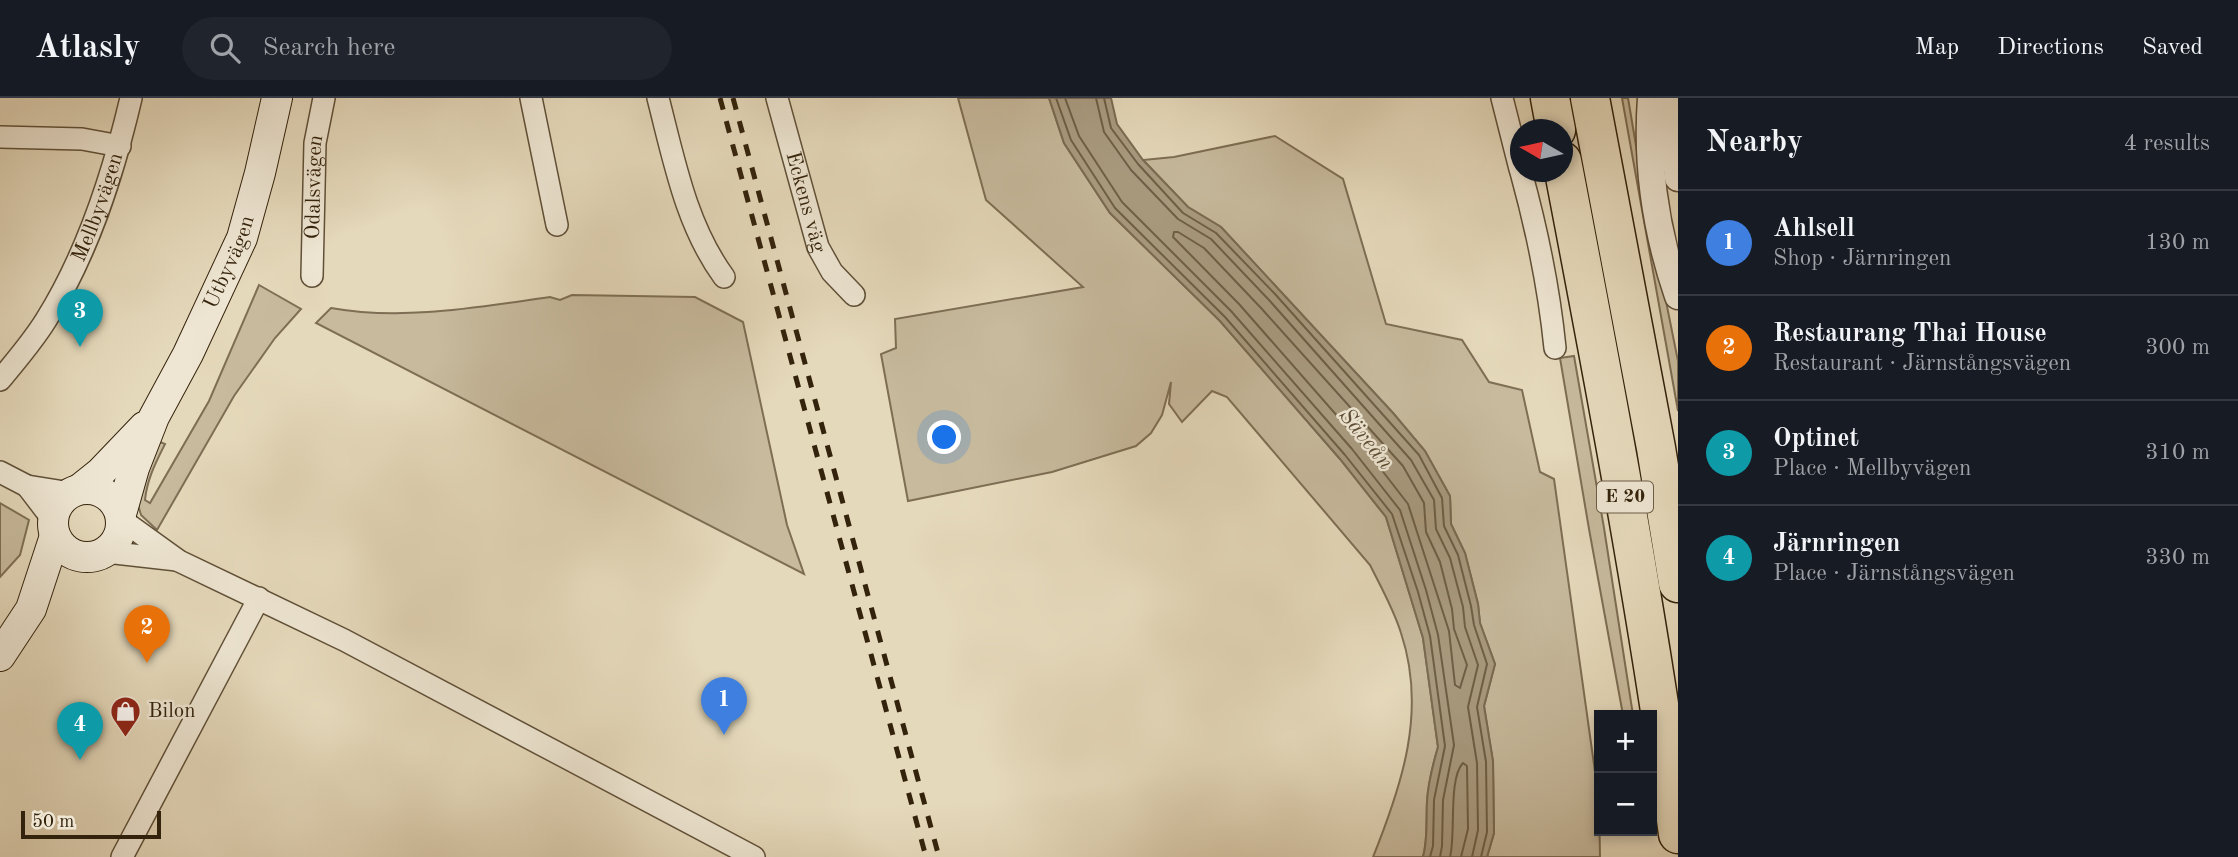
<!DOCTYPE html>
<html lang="en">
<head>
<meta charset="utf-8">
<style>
  :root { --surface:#171b24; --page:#20242c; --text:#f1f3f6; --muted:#9ea1a6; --line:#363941; --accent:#c59692 }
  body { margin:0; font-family:"Old Standard TT",serif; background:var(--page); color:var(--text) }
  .controls { position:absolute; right:21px; bottom:21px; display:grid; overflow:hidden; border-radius:0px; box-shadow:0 4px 10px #0003 }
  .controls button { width:63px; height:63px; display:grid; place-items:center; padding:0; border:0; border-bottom:2px solid var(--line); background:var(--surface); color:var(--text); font:35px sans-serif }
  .compass { position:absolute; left:1510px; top:21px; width:63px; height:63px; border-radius:50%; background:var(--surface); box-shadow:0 4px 10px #0003; rotate:279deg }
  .scale { position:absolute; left:21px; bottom:18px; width:140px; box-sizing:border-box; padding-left:7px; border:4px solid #34230c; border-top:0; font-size:19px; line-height:24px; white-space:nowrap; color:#34230c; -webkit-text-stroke:5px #eee6d3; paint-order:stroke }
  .you { position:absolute; left:945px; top:340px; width:24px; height:24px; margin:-18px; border:5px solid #fff; border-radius:50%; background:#1a73e8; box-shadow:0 0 0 10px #1a73e833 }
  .badge { display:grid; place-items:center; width:46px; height:46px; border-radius:50%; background:var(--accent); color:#fff; font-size:23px; font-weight:700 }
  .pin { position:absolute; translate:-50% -58px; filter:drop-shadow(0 2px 4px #0008) }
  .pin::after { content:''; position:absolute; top:37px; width:24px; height:21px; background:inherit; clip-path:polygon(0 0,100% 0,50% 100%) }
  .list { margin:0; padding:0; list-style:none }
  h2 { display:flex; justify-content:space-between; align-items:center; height:91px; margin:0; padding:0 28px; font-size:30px }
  h2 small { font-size:23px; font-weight:400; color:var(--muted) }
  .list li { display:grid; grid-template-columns:46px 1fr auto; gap:21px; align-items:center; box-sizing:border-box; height:105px; padding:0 28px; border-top:2px solid var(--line) }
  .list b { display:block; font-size:26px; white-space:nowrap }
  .list p { margin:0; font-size:23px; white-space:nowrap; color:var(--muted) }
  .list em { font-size:23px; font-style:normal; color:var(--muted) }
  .icon { flex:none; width:38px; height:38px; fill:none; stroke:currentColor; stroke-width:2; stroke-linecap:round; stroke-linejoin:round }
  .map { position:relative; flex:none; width:1678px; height:759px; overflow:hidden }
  header { display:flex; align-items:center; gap:42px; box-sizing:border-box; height:98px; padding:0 35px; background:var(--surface); border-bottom:2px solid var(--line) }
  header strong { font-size:33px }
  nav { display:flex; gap:38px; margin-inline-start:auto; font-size:24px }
  .search { width:490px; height:63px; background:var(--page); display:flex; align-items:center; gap:18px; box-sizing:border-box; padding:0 24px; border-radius:38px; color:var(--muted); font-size:26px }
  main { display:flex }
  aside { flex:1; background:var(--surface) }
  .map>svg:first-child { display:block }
  .green { fill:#c7ba9d; stroke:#7e6e54; stroke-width:2 }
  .water { fill:#a99b80; stroke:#7a6b52; stroke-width:2 }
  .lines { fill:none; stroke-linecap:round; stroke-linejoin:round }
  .shore { stroke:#6e5f46; stroke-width:2 }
  .minor-casing { stroke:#605038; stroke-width:24 }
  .tertiary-casing { stroke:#605038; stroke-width:29 }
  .secondary-casing { stroke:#34230c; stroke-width:32 }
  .motorway-casing { stroke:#34230c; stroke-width:41 }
  .minor { stroke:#eee6d3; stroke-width:21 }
  .tertiary { stroke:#eee6d3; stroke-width:26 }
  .secondary { stroke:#eee6d3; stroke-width:30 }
  .motorway { stroke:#e5d9bb; stroke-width:38 }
  .rail { stroke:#34230c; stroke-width:5; stroke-dasharray:12 12; stroke-linecap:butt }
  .labels { text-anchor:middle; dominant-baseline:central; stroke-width:5; stroke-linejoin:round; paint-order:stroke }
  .shield { fill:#eee6d3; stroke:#6c5e48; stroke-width:2 }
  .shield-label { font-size:19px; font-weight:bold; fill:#34230c }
  .street-label { font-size:21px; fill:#34230c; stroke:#eee6d3 }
  .poi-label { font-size:21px; fill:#34230c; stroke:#eee6d3; text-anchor:start }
  .water-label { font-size:23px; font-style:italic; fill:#5d4d35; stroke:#eee6d3 }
</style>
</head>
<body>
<header>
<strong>Atlasly</strong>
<div class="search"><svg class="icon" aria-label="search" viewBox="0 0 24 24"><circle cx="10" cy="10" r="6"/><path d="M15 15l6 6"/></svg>Search here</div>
<nav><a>Map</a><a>Directions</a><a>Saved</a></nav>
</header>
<main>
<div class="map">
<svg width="1678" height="759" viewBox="0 0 1678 759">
  <rect width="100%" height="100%" fill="#e5d9bb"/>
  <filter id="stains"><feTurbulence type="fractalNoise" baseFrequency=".00286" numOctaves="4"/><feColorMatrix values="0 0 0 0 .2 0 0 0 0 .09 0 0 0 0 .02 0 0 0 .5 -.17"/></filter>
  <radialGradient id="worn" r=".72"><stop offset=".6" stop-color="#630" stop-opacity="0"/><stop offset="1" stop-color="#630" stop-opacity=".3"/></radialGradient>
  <g class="green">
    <path d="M 958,0 L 1049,0 L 1064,45 L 1110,115 L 1220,223 L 1340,361 L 1386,419 L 1423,540 L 1438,649 C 1433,666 1428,685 1427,704 C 1426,722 1428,741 1423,759 L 1373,759 C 1402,687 1427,613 1401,535 C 1394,512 1381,489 1370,467 L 1227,299 L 1212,293 L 1182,324 L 1169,306 L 1171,284 L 1162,317 L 1151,335 L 1136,348 L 1052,374 L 908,403 L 881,256 L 896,250 L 895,221 L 1083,189 L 986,102 Z"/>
    <polygon points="1622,0 1628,0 1643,89 1678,263 1678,313"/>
    <polygon points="1275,38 1343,81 1386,226 1462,242 1489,284 1522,292 1540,374 1554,381 1599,702 1600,759 1487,759 1494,735 1493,664 1484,608 1495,566 1480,525 1478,506 1465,455 1451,426 1450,398 1425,353 1393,315 1221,129 1188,109 1143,62 1174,59"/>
    <path d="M 259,187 L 301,211 L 275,240 L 234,298 L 157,432 L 141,417 L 136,400 L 158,343 L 165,346 C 156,364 147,381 145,402 L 150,405 L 209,303 Z"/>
    <path d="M 572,197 L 695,199 L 743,224 L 787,427 L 804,476 L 316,225 L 331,210 C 403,223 478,209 550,199 L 560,202 Z"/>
    <polygon points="1574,258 1604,430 1633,617 1623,617 1589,431 1560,260"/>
    <polygon points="0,405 29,422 20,457 0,479"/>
  </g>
  <path class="water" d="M 1049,0 L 1111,0 L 1117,26 L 1143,62 L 1188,109 L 1221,129 L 1393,315 L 1425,353 L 1450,398 L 1451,426 L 1465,455 L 1478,506 L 1480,525 L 1495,566 L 1484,608 L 1493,663 L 1494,735 L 1487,759 L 1423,759 C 1428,741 1426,722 1427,704 C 1428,685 1433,666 1438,649 L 1423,540 L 1386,419 L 1340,361 L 1220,223 L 1110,115 L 1064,45 Z"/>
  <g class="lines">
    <g class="shore">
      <polyline points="1056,0 1071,42 1115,110 1225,219 1345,357 1392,416 1418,494 1430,538 1445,648 1434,702 1433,748 1430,759"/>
      <polyline points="1065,0 1079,38 1122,104 1231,213 1352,351 1400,412 1426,492 1438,537 1454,647 1443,702 1442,748 1440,759"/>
      <polyline points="1096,0 1104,34 1131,72 1178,121 1211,141 1269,202 1411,362 1434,402 1436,431 1450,460 1463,509 1465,529 1478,567 1468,609 1477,665 1478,732 1472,759"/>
      <polyline points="1104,0 1111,30 1138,66 1183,115 1216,135 1275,196 1419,357 1442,400 1444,428 1458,457 1471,508 1474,527 1487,566 1477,609 1486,664 1487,734 1481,759"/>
      <polygon points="1174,134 1178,134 1204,150 1261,210 1403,368 1424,405 1426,434 1440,464 1452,511 1454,531 1467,567 1460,590 1455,587 1449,533 1408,406 1360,344 1239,206 1173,139"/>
      <path d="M 1450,759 C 1456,737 1448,680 1463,665 L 1467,668 L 1468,731 L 1461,759"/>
    </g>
    <defs>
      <g id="minor">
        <polyline points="531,0 557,127"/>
        <path d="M 658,0 C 674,62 686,127 724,179"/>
        <path id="s1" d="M 777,0 L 818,149 L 832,174 L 854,197"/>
        <polyline points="1502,0 1520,71"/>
        <polyline points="0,39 82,41 120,48"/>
        <path d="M 1521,74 C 1537,132 1549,190 1555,250"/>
        <path id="s2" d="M 312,178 L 315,45 L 324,0"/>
        <path id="s3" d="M 0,282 C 16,263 33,243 46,222 C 88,155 113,77 131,0"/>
        <polyline points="0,374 27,388 71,395"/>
        <polyline points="27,388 53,422"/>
        <polyline points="122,422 179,463 344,542 754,759"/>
        <polyline points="106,454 177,462"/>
        <polyline points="122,759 259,500"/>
      </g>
      <g id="tertiary">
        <path d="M 1651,0 C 1646,67 1656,134 1678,198"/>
        <polyline points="1668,0 1678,80"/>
      </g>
      <g id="secondary">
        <circle cx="87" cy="425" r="34"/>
        <polyline points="80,391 100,375 144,329"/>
        <path id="s4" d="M 121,416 L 134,370 L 154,319 L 188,256 L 242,140 L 260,75 L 277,0"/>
        <polyline points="0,558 31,511 55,438"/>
      </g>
      <g id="motorway">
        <polyline points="1550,0 1556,32"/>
        <polyline points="1590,0 1656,350 1678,485"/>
        <path d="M 1562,63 C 1605,287 1647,510 1678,736"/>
      </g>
    </defs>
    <use href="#minor" class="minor-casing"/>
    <use href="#tertiary" class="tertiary-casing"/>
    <use href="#secondary" class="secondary-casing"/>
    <use href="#motorway" class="motorway-casing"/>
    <use href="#minor" class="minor"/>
    <use href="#tertiary" class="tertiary"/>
    <use href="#secondary" class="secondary"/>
    <use href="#motorway" class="motorway"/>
    <g class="rail">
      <polyline points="720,0 926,759"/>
      <polyline points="733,0 939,759"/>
    </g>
  </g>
  <defs>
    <symbol id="shop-pin" viewBox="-11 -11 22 30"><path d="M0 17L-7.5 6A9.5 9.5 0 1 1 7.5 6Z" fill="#8f2418" stroke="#eee6d3"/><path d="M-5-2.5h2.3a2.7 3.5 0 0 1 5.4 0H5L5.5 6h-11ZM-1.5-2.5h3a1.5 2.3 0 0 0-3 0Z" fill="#fff"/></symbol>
  </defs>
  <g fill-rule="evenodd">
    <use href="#shop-pin" x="108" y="596" width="35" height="47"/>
  </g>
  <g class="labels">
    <rect class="shield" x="1597" y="383.5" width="56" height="31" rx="5"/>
    <g class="shield-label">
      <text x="1625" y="399">E 20</text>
    </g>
    <g class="street-label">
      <text stroke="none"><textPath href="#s2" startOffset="89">Odalsvägen</textPath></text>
      <text stroke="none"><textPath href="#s1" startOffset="108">Eckens väg</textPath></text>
      <text stroke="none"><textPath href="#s3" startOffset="200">Mellbyvägen</textPath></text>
      <text stroke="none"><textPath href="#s4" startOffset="275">Utbyvägen</textPath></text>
    </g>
    <g class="poi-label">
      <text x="148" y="613">Bilon</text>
    </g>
    <g class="water-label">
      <text transform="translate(1366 341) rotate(51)">Säveån</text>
    </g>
  </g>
  <rect width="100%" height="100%" filter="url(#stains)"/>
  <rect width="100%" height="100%" fill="url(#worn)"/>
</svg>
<div class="controls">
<button>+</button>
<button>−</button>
</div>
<svg class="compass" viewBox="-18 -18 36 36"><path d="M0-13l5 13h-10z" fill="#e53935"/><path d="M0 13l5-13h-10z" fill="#9ea1a6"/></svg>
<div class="scale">50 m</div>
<div class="you"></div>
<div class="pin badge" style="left:724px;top:637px;background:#3f7fe0">1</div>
<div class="pin badge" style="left:147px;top:565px;background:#e8710a">2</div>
<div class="pin badge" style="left:80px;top:249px;background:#0f9aa8">3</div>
<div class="pin badge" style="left:80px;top:662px;background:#0f9aa8">4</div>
</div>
<aside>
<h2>Nearby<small>4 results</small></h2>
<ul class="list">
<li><span class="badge" style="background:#3f7fe0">1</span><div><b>Ahlsell</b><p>Shop · Järnringen</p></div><em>130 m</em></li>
<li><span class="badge" style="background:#e8710a">2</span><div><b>Restaurang Thai House</b><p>Restaurant · Järnstångsvägen</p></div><em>300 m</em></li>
<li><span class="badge" style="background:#0f9aa8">3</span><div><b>Optinet</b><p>Place · Mellbyvägen</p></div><em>310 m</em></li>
<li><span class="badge" style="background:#0f9aa8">4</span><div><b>Järnringen</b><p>Place · Järnstångsvägen</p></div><em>330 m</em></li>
</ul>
</aside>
</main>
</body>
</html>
